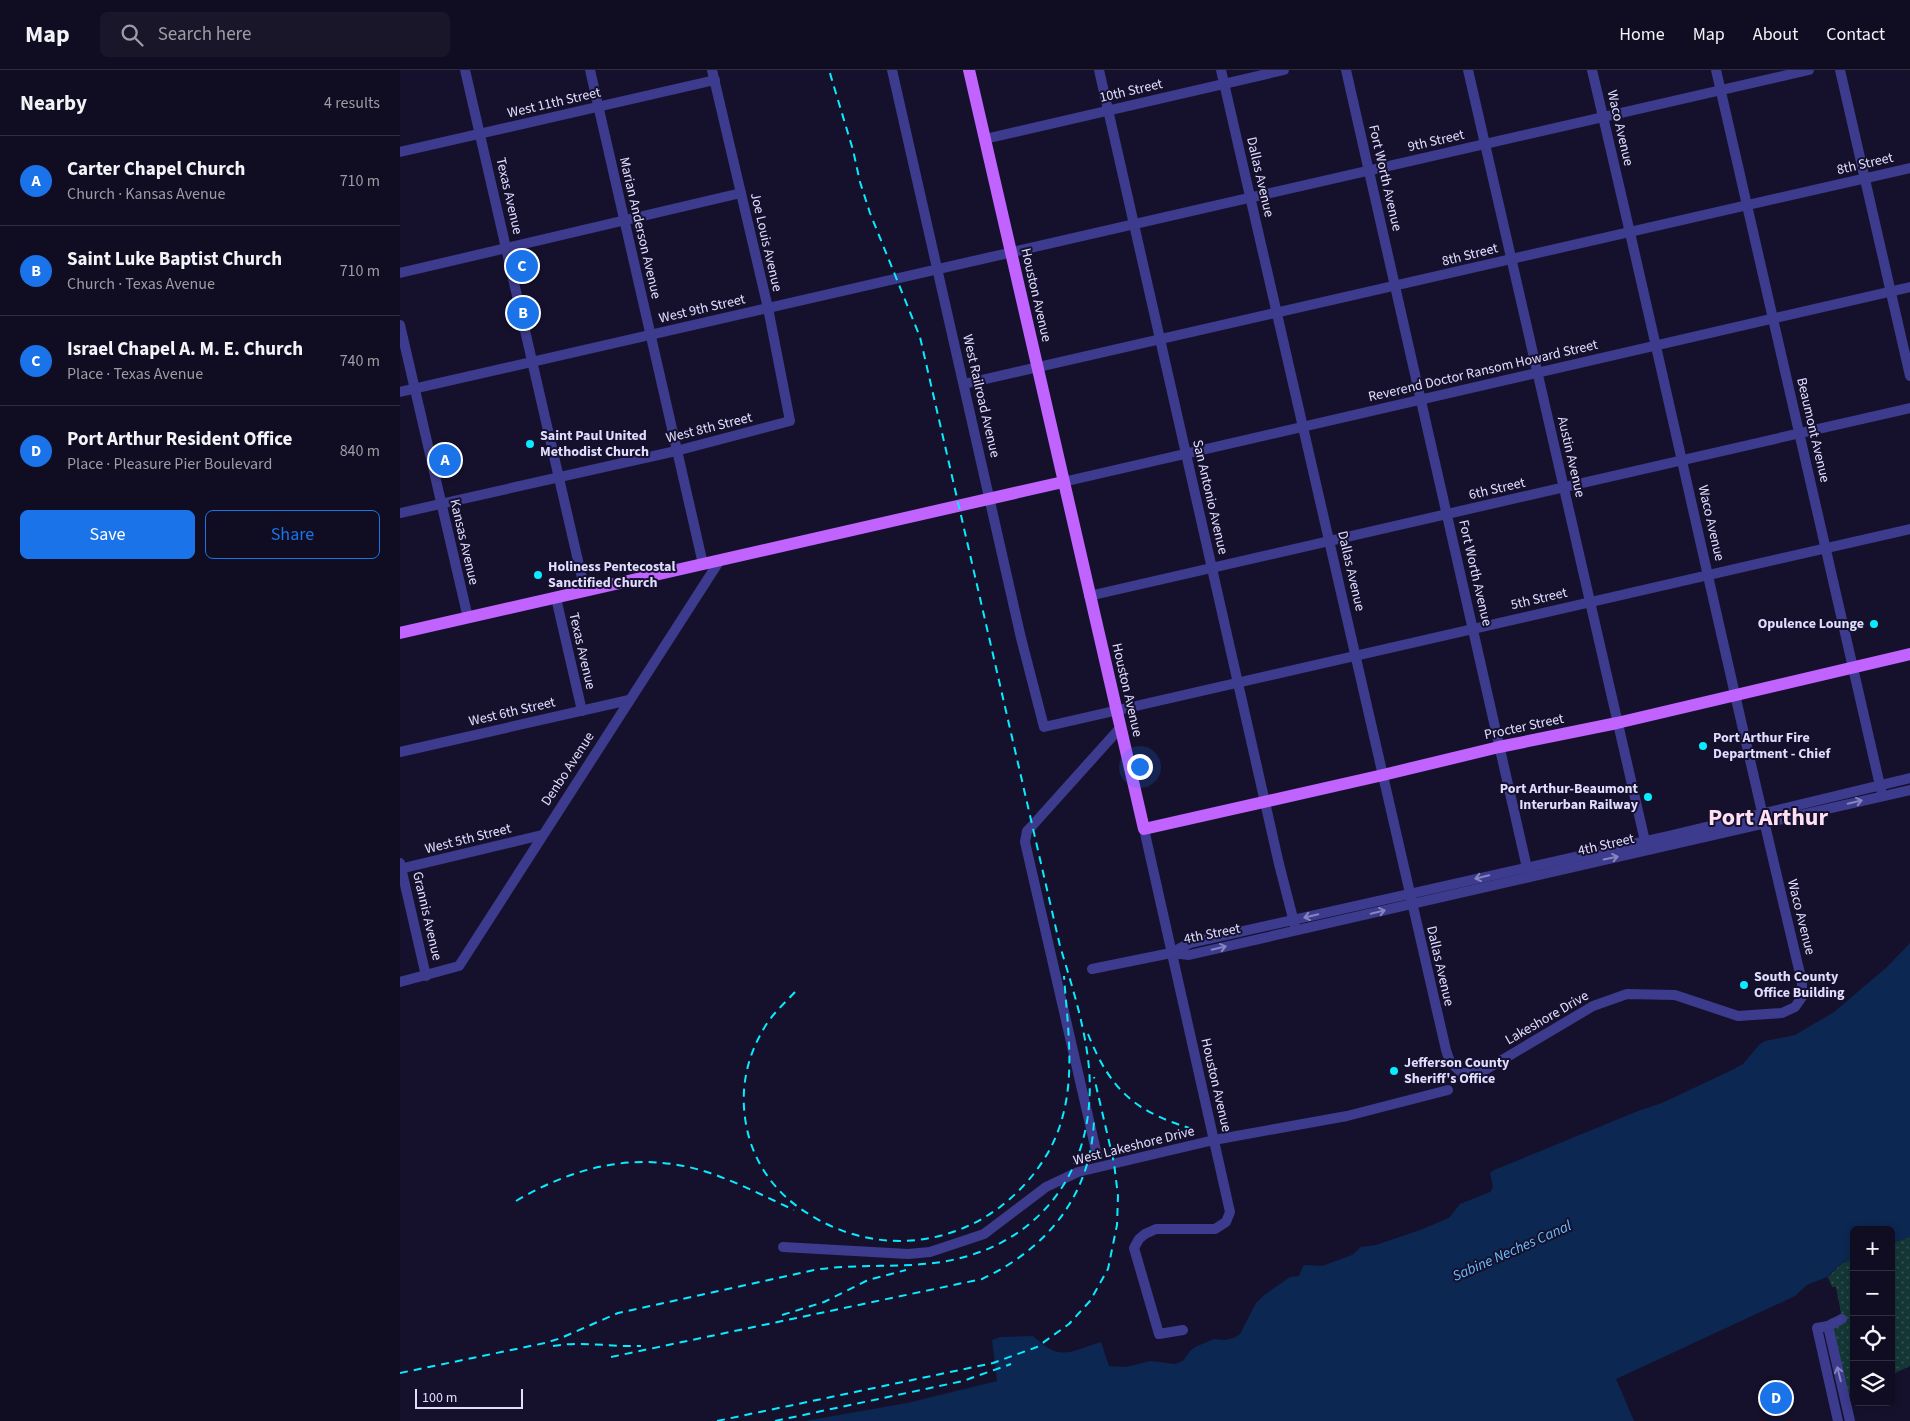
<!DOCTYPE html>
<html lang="en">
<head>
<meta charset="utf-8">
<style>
  :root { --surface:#100d22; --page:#19162a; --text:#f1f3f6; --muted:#9c9ca5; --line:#302d40; --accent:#1a73e8 }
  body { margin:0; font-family:"Source Sans 3",sans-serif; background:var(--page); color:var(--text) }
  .controls { position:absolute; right:15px; bottom:15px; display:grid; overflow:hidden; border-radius:8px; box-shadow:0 2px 8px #0003 }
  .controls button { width:45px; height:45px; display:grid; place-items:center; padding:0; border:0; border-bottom:1px solid var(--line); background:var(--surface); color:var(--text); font:25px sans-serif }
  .scale { position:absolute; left:15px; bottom:12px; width:108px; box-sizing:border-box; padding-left:5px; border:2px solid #e0ddff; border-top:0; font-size:14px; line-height:18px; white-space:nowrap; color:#e0ddff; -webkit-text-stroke:4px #15112d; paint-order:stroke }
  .you { position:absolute; left:739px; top:696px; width:18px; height:18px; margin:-12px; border:4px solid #fff; border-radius:50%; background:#1a73e8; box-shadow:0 0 0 8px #1a73e833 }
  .badge { display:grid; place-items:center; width:32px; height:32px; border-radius:50%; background:var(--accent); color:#fff; font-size:16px; font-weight:700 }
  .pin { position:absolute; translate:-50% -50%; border:2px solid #fff; box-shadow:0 1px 5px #0006 }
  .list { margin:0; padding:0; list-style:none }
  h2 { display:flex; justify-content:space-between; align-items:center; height:65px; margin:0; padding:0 20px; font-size:21px }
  h2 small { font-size:16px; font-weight:400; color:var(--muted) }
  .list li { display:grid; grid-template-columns:32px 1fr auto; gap:15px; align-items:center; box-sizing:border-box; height:90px; padding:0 20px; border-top:1px solid var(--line) }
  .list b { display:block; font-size:19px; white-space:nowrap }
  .list p { margin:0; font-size:16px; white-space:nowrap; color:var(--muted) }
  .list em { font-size:16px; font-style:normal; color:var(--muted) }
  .actions { display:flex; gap:10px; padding:15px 20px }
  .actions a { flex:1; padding:11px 0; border:1px solid var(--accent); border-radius:8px; text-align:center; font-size:18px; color:var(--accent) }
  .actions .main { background:var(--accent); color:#fff }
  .icon { flex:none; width:28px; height:28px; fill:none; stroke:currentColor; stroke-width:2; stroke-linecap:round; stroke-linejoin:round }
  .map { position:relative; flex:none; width:1510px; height:1351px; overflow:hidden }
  header { display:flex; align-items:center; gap:30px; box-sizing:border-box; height:70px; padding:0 25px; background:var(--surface); border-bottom:1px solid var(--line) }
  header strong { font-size:24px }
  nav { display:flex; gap:28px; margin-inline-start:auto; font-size:18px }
  .search { width:350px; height:45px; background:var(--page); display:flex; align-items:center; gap:12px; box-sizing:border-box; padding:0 18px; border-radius:8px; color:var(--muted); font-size:19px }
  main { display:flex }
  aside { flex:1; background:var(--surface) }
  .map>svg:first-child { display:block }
  .park { fill:url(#park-dots) }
  .water { fill:#0c2751 }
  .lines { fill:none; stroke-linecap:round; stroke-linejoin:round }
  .minor { stroke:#3c3b8d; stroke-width:10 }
  .major { stroke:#c164ff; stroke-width:12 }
  .rail { stroke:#09ecff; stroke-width:2; stroke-dasharray:8 6; stroke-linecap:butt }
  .oneway { stroke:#8684c0 }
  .poi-dot { fill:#09ecff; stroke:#15112d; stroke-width:2 }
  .labels { text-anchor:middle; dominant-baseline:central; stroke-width:4; stroke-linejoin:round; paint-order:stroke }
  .street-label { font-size:14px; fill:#e0ddff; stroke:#15112d }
  .poi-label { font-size:14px; font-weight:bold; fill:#e0ddff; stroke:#15112d; text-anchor:start }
  .water-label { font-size:15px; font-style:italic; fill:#6bbeff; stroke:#15112d }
  .town-label { font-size:24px; font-weight:bold; fill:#ffdff4; stroke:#15112d }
</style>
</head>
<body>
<header>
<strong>Map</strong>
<div class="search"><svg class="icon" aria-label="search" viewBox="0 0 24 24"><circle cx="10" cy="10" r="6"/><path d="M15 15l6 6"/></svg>Search here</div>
<nav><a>Home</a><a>Map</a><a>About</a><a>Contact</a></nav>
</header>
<main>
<aside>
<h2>Nearby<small>4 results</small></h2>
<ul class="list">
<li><span class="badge">A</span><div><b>Carter Chapel Church</b><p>Church · Kansas Avenue</p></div><em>710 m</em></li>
<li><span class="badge">B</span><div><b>Saint Luke Baptist Church</b><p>Church · Texas Avenue</p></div><em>710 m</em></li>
<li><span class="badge">C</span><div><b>Israel Chapel A. M. E. Church</b><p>Place · Texas Avenue</p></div><em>740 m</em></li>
<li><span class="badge">D</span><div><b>Port Arthur Resident Office</b><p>Place · Pleasure Pier Boulevard</p></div><em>840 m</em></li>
</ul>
<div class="actions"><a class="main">Save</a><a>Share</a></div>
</aside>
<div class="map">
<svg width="1510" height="1351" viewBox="0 0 1510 1351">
  <defs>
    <pattern id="park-dots" width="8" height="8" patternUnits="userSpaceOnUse" patternTransform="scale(1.25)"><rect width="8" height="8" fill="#143735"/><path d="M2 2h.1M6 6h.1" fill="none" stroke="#365453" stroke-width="1.8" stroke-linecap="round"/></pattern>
  </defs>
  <rect width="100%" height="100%" fill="#15112d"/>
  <g class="park">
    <polygon points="1510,1167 1510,1296 1491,1305 1491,1173"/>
    <polygon points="1454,1188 1454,1322 1447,1325 1429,1249 1437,1247 1441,1243 1436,1217 1432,1217 1428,1207 1441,1194"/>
  </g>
  <path class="water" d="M 1510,873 L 1510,1167 L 1491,1173 L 1491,1160 L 1454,1160 L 1454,1188 L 1441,1194 L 1427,1207 L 1407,1215 L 1395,1226 L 1216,1309 L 1234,1351 L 405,1351 L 507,1333 L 597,1311 L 592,1270 L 600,1267 L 633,1266 C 661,1292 668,1282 701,1272 L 709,1296 L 726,1297 L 750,1291 L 775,1294 L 783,1291 L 790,1281 L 795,1277 L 814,1269 L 825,1270 L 834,1268 L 840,1264 L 856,1233 L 863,1226 L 890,1207 L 899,1206 L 903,1196 L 906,1195 L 922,1196 L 952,1185 L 961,1177 L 976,1175 L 1020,1160 L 1049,1148 L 1060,1134 L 1090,1122 L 1093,1117 L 1090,1103 L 1094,1100 L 1238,1041 L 1262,1033 L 1330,1001 L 1343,994 L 1359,975 L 1365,971 L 1395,965 L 1434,942 L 1487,897 Z"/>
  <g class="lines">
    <g class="minor">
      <polyline points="65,0 185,521"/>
      <polyline points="190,0 303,494"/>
      <polyline points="492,0 621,568 644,657 1510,459"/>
      <polyline points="699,0 879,794 896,860"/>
      <path d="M 821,0 L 1046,980 L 1050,992 L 1062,1003 L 1080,1003 L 1193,936 L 1227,924 L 1275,925 L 1338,946 L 1382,943 L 1395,937 L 1402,927 L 1402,912 C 1329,608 1264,303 1192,0"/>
      <polyline points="946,0 1129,807"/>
      <polyline points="1068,0 1247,780"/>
      <polyline points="1316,0 1481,720"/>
      <polyline points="1440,0 1510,306"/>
      <polyline points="585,69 884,0"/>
      <polyline points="0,82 315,10"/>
      <polyline points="0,203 341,123"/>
      <polyline points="0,255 68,548"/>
      <polyline points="564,314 1510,98"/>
      <polyline points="0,322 1409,0"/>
      <polyline points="663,412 1510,217"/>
      <polyline points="0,443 276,381 390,351 368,238 312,0"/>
      <polyline points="689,526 1510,338"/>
      <polyline points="156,528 182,641"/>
      <polyline points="0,682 229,630"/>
      <polyline points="744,759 830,1142 826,1152 815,1159 756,1159 745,1164 739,1169 734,1178 759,1264 783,1260"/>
      <polyline points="0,793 26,906"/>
      <polyline points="0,799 142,765"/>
      <polyline points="771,883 789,885 1510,720"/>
      <polyline points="692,899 771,883 790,873 1269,766 1510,708"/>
      <polyline points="0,912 59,896 320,490"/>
      <polyline points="697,1085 625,772 627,761 632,756 720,658"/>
      <polyline points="383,1177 508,1184 530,1182 584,1164 646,1117 678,1102 814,1070 947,1046 1048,1020"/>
      <polyline points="1428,1256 1450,1351"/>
      <polyline points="1438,1351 1417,1258 1428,1256 1442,1249"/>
    </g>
    <g class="major">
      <polyline points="569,0 744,759 983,705 1099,677 1217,653 1510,584"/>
      <polyline points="0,563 663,412"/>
    </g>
    <g class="rail">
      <path d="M 395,922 C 384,934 371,945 363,960 C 346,989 340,1021 346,1054 C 353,1094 377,1126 412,1146 C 471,1182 544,1179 600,1137 C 630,1114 654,1082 663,1045 C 675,1000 667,951 664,906"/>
      <path d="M 688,964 C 711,1022 737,1043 796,1060"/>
      <path d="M 116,1131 C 177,1095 241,1080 310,1103 C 339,1113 366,1127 394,1140"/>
      <polyline points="382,1245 424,1232 468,1210 506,1200"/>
      <path d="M 153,1276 C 182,1271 211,1277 241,1276"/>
      <path d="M 211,1287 L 582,1209 C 648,1178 691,1125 694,1050"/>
      <path d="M 0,1303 L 145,1273 L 161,1268 L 218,1243 L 414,1200 C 458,1193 503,1199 547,1191 C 644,1173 697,1095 689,998 C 685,956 672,916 660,876 L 520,267 L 470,143 L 460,112 L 453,80 L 429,0"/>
      <polyline points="317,1351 593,1293 637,1277 669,1254 690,1231 708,1199 717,1155 718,1126 714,1093 694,1007"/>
      <polyline points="375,1351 563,1311 611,1294"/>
    </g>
  </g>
  <defs><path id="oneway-shaft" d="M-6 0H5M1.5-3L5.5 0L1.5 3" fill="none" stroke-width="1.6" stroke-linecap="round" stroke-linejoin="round" transform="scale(1.25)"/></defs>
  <g class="oneway">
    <use href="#oneway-shaft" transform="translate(1455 732) rotate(-13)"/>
    <use href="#oneway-shaft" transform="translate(1211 788) rotate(-12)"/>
    <use href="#oneway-shaft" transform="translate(1082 807) rotate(167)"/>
    <use href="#oneway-shaft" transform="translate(978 842) rotate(-13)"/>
    <use href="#oneway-shaft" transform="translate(911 846) rotate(167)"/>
    <use href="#oneway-shaft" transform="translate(819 878) rotate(-13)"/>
    <use href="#oneway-shaft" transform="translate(1439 1304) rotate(-104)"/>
  </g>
  <g class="poi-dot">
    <circle cx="130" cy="374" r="5"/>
    <circle cx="138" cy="505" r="5"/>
    <circle cx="1474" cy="554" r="5"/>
    <circle cx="1303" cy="676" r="5"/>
    <circle cx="1248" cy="727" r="5"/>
    <circle cx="1344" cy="915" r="5"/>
    <circle cx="994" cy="1001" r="5"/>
  </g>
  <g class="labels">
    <g class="street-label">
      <text transform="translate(731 21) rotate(-13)">10th Street</text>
      <text transform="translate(154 33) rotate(-13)">West 11th Street</text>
      <text transform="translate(1220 58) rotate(77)">Waco Avenue</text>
      <text transform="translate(1036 71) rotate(-13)">9th Street</text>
      <text transform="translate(1465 94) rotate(-13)">8th Street</text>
      <text transform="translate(860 107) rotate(77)">Dallas Avenue</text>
      <text transform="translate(985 108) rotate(77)">Fort Worth Avenue</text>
      <text transform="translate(109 126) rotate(77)">Texas Avenue</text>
      <text transform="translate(240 158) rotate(77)">Marian Anderson Avenue</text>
      <text transform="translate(366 172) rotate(77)">Joe Louis Avenue</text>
      <text transform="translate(1070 185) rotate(-14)">8th Street</text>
      <text transform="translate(636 225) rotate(77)">Houston Avenue</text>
      <text transform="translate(302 239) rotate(-13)">West 9th Street</text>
      <text transform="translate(1083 301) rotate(-13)">Reverend Doctor Ransom Howard Street</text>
      <text transform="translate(581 326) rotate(77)">West Railroad Avenue</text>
      <text transform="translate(309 358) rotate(-14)">West 8th Street</text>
      <text transform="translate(1413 360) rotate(77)">Beaumont Avenue</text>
      <text transform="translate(1171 387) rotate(77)">Austin Avenue</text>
      <text transform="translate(1097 419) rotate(-13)">6th Street</text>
      <text transform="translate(810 427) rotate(77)">San Antonio Avenue</text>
      <text transform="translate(1311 453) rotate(77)">Waco Avenue</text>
      <text transform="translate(64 472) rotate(77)">Kansas Avenue</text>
      <text transform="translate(951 501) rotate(77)">Dallas Avenue</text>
      <text transform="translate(1075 503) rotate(77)">Fort Worth Avenue</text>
      <text transform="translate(1139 529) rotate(-13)">5th Street</text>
      <text transform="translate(182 581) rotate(77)">Texas Avenue</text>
      <text transform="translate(727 620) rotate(77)">Houston Avenue</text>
      <text transform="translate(112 642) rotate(-13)">West 6th Street</text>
      <text transform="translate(1124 657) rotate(-12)">Procter Street</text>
      <text transform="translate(168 699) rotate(-57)">Denbo Avenue</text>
      <text transform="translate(68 769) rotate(-14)">West 5th Street</text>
      <text transform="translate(1206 775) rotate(-13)">4th Street</text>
      <text transform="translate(27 846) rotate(77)">Grannis Avenue</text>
      <text transform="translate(1401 847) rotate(76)">Waco Avenue</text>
      <text transform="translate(812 864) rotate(-11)">4th Street</text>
      <text transform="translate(1040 896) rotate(77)">Dallas Avenue</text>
      <text transform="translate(1147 948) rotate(-30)">Lakeshore Drive</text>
      <text transform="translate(816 1015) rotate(77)">Houston Avenue</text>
      <text transform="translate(734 1076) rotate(-14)">West Lakeshore Drive</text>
    </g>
    <g class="poi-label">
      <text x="140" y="366">Saint Paul United<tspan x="140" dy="16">Methodist Church</tspan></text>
      <text x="148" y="497">Holiness Pentecostal<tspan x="148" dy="16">Sanctified Church</tspan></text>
      <text x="1464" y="554" text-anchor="end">Opulence Lounge</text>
      <text x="1313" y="668">Port Arthur Fire<tspan x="1313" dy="16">Department - Chief</tspan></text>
      <text x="1238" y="719" text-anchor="end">Port Arthur-Beaumont<tspan x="1238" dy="16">Interurban Railway</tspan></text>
      <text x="1354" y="907">South County<tspan x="1354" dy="16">Office Building</tspan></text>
      <text x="1004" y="993">Jefferson County<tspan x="1004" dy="16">Sheriff's Office</tspan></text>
    </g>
    <g class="water-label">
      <text transform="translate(1112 1181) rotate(-24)">Sabine Neches Canal</text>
    </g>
    <g class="town-label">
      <text x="1368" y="747">Port Arthur</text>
    </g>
  </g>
</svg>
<div class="controls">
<button>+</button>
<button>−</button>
<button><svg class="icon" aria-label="locate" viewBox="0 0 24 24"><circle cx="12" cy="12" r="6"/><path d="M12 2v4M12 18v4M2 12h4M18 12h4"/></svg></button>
<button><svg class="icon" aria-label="layers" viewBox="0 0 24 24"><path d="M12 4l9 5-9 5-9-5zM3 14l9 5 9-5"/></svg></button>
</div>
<div class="scale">100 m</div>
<div class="you"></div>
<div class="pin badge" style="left:45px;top:390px">A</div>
<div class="pin badge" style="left:123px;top:243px">B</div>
<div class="pin badge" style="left:122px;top:196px">C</div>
<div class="pin badge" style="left:1376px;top:1328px">D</div>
</div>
</main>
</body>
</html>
